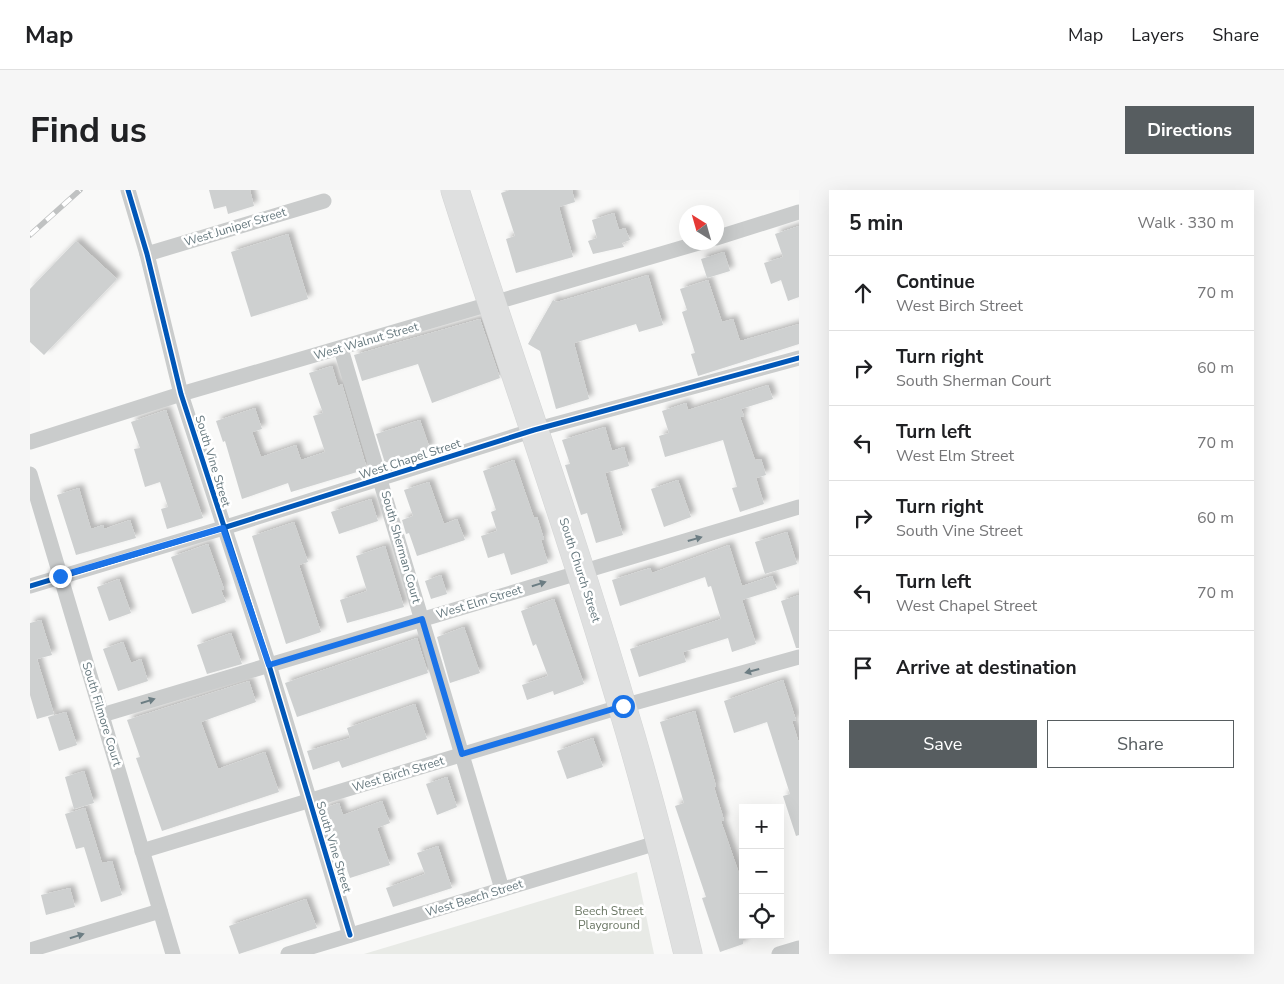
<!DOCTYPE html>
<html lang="en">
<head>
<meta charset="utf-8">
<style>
  :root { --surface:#fff; --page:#f6f6f6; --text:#202124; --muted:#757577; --line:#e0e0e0; --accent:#575d60 }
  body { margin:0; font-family:"Nunito Sans",sans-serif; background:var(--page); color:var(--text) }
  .controls { position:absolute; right:15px; bottom:15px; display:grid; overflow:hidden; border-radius:0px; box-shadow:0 5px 20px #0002 }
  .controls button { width:45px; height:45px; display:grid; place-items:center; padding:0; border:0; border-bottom:1px solid var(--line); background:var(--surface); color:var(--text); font:25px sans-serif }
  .compass { position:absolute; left:649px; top:15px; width:45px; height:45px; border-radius:50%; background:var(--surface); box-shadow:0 5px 20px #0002; rotate:323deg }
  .stop { position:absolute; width:15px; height:15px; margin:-11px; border:4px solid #1a73e8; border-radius:50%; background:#fff }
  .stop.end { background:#1a73e8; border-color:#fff; box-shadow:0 1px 5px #0008 }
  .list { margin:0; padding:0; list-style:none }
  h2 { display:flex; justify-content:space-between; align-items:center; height:65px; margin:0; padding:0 20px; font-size:21px }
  h2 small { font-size:16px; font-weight:400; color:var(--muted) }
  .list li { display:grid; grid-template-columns:32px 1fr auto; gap:15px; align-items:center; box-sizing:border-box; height:75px; padding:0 20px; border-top:1px solid var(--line) }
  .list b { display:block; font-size:19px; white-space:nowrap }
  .list p { margin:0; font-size:16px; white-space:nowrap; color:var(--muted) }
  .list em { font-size:16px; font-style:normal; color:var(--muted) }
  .actions { display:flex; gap:10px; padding:15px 20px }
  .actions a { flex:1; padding:11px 0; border:1px solid var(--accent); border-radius:0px; text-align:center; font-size:18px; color:var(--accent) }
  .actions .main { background:var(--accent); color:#fff }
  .icon { flex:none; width:28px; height:28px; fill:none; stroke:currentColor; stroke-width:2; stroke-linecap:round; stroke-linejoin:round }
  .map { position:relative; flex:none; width:769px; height:764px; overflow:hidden; border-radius:0px }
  header { display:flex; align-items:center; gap:30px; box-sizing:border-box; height:70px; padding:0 25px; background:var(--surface); border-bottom:1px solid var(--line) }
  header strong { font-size:24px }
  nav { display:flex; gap:28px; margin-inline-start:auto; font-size:18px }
  .intro { display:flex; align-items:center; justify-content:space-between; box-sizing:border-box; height:120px; padding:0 30px }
  h1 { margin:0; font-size:35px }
  .button { padding:12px 22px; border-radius:0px; background:var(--accent); color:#fff; font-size:18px; font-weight:700 }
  main { display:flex; gap:30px; padding:0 30px }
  aside { flex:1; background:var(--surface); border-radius:0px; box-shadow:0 5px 20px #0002 }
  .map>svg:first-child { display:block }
  .green { fill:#e8eae6 }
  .building { fill:#ced0d0; filter:url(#shadow) }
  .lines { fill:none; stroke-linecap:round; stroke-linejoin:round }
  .highway-casing { stroke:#d4d5d5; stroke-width:29 }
  .street { stroke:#cacccc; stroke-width:15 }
  .highway { stroke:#dfe0e0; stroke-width:28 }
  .rail-casing { stroke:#c0c2c2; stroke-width:5.5 }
  .rail { stroke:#fff; stroke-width:4; stroke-dasharray:11; stroke-linecap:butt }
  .cycleway-casing { stroke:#fff; stroke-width:8 }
  .cycleway { stroke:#0057b8; stroke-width:5 }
  .oneway { fill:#6c7d83 }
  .route { stroke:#1a73e8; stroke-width:6 }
  .labels { text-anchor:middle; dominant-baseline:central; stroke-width:5; stroke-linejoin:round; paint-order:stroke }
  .street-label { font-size:12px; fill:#67797f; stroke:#fff }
  .park-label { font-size:12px; fill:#6c7866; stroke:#fff }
</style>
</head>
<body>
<header>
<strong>Map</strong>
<nav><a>Map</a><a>Layers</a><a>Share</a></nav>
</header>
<div class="intro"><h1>Find us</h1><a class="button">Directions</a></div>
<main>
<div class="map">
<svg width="769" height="764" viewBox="0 0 769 764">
  <defs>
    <filter id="shadow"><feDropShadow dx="4.5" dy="-4.5" stdDeviation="2.5" flood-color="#0004"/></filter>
  </defs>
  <rect width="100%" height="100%" fill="#f9f9f8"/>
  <polygon class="green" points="607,682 624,764 334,764"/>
  <g class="building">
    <polygon points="179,0 220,0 224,16 198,24 196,16 184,19"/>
    <polygon points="480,0 542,0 545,12 529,17 543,67 486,83 476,49 485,46 471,3"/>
    <polygon points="584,23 589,40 595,38 600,50 592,53 594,57 563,64 558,51 567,48 562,30"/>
    <polygon points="769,36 769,107 758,111 751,90 741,94 734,73 753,67 745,44"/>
    <polygon points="258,44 278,109 221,127 201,62"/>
    <polygon points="46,51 87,89 14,165 0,152 0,99"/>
    <polygon points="694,62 700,81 677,88 671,69"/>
    <polygon points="618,85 633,135 609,142 606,134 544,153 559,209 526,219 510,161 498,154 523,110 527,112"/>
    <polygon points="678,90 692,132 703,129 710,151 769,134 769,154 668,186 661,164 665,163 652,122 657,120 650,99"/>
    <polygon points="450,129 470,188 402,213 388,174 332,191 324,165"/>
    <polygon points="302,176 308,196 312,194 337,279 261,302 258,293 212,309 195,251 193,252 186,231 225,218 232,239 222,242 231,267 266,255 271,270 295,262 283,226 293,223 279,183"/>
    <polygon points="738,195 743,209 711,219 714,226 710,227 725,270 731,269 736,285 726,288 734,314 710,322 702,298 707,297 693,250 635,267 629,246 639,243 632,221 656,213 658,220"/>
    <polygon points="136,220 173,328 137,339 131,319 138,317 130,292 115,297 104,259 110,258 101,232"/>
    <polygon points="390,230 400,259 355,273 346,244"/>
    <polygon points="575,237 582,261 594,257 599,276 575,283 593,345 566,353 557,323 551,325 541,294 535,275 540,274 532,250"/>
    <polygon points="484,270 504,328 507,327 514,349 511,350 518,373 481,385 474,363 458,368 451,346 467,341 461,322 466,320 453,281"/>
    <polygon points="648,290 661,327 634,337 621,299"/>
    <polygon points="399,292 414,334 427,329 435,350 387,366 379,343 376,344 372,330 383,326 374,300"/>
    <polygon points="49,298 61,339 73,335 74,339 100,330 106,348 46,365 27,305"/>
    <polygon points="341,309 348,331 309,344 301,322"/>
    <polygon points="264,332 278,372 269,375 291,442 256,454 222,346"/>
    <polygon points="757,342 767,374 735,384 725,352"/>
    <polygon points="178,354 194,399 191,400 196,412 162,424 141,367"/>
    <polygon points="699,355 712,396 742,386 747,399 712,410 726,454 702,462 698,448 653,462 656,472 609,487 600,459 691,429 681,396 678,397 675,387 590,416 582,390 620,378 622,383"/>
    <polygon points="355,356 374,417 317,433 310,410 337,401 326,366"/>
    <polygon points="411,385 417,404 401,409 395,391"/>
    <polygon points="89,389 101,423 79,431 67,397"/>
    <polygon points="769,405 769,458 766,458 751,411"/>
    <polygon points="524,409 554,494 524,505 523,501 497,510 492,495 518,486 506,454 503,456 491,421"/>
    <polygon points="11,430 22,465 7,469 24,524 7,529 0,505 0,433"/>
    <polygon points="434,437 450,483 420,493 407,447"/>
    <polygon points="201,443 212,474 177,484 167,455"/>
    <polygon points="387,448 398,483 267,527 255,493"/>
    <polygon points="93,452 101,473 111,469 118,491 88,501 73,459"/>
    <polygon points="753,490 766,530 762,531 769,553 769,645 766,646 753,606 760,604 737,532 704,543 694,511"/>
    <polygon points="219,491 226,512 171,532 188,579 235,562 249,602 132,641 106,568 110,567 97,530"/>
    <polygon points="385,514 397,549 312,578 309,571 283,580 277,561 320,548 317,538"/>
    <polygon points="665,521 686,596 684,597 694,630 691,631 713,695 713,754 690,762 672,708 676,707 645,616 654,613 630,532"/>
    <polygon points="36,522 47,555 29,561 18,527"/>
    <polygon points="563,548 573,577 537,589 527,561"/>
    <polygon points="54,581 64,613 44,619 35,587"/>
    <polygon points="417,587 427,617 407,625 396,594"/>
    <polygon points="352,611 360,633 347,638 360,675 320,688 308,654 303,656 292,619 309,613 313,625"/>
    <polygon points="55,618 72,673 82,671 92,705 71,712 54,657 46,659 35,624"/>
    <polygon points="408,656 422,698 363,717 356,698 395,684 387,663"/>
    <polygon points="40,698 45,717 16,725 11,705"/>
    <polygon points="276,709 287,738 209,764 199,736"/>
  </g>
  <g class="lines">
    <defs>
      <path id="highway" d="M 425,0 C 480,172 541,342 592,516 C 617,598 638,681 658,764"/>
    </defs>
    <use href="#highway" class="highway-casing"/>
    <g class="street">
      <polyline points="98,0 117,64 151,204 239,475 320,745"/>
      <polyline points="686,48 769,22"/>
      <polyline points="117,64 294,11"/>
      <polyline points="311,159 472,699"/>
      <polyline points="0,252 151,204 672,52"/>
      <polyline points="0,284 143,764"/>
      <polyline points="0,396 193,338 504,240 769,168"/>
      <polyline points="72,525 769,317"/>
      <polyline points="112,661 593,516 769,467"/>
      <polyline points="0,760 130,721"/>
      <polyline points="258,764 630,652"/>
      <polyline points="749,764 769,758"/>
    </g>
    <use href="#highway" class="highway"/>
    <defs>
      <polyline id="rail" points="0,45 50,0"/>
    </defs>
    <use href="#rail" class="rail-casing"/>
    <use href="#rail" class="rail"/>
    <defs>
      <g id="cycleway">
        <polyline points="98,0 117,64 151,204 239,475 320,745"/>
        <polyline points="0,396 193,338 504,240 769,168"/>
      </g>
    </defs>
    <use href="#cycleway" class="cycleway-casing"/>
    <use href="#cycleway" class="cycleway"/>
  </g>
  <defs><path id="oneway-solid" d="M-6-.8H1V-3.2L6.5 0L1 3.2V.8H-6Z" transform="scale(1.25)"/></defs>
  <g class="oneway">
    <use href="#oneway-solid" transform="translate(665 349) rotate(-16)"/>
    <use href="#oneway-solid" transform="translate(509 394) rotate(-17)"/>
    <use href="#oneway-solid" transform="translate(722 481) rotate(165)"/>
    <use href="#oneway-solid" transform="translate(118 511) rotate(-17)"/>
    <use href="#oneway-solid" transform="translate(47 746) rotate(-17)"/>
  </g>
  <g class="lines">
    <polyline class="route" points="30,386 193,338 239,475 392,429 432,564 593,516"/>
  </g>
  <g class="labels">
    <g class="street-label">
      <text transform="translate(205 37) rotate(-17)">West Juniper Street</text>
      <text transform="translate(336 151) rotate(-16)">West Walnut Street</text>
      <text transform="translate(380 269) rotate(-18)">West Chapel Street</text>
      <text transform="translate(183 271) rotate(73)">South Vine Street</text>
      <text transform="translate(371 357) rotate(74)">South Sherman Court</text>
      <text transform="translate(550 380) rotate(72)">South Church Street</text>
      <text transform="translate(449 412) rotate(-17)">West Elm Street</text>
      <text transform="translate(72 524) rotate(73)">South Filmore Court</text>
      <text transform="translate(368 584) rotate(-17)">West Birch Street</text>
      <text transform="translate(304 657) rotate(73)">South Vine Street</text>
      <text transform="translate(444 708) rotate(-17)">West Beech Street</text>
    </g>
    <g class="park-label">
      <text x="579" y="721">Beech Street<tspan x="579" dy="14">Playground</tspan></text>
    </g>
  </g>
</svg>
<div class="controls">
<button>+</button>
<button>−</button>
<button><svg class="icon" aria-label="locate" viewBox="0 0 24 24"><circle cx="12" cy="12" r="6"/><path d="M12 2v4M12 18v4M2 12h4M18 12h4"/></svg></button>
</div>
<svg class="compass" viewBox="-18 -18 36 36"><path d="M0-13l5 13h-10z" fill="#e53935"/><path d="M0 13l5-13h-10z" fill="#757577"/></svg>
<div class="stop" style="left:593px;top:516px"></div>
<div class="stop end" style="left:30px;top:386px"></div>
</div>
<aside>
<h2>5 min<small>Walk · 330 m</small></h2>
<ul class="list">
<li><svg class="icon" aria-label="ahead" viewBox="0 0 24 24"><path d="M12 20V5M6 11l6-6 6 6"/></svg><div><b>Continue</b><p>West Birch Street</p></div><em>70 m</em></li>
<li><svg class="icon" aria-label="right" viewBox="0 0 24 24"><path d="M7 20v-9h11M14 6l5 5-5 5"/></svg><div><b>Turn right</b><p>South Sherman Court</p></div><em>60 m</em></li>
<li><svg class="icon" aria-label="left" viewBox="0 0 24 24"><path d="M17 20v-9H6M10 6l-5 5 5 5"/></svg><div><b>Turn left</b><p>West Elm Street</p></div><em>70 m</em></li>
<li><svg class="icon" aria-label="right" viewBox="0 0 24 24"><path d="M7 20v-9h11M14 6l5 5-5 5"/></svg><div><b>Turn right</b><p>South Vine Street</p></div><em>60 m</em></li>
<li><svg class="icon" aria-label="left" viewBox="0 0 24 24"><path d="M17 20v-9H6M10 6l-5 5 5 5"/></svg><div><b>Turn left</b><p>West Chapel Street</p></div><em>70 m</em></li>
<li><svg class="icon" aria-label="arrive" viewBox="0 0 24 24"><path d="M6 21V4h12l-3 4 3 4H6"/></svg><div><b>Arrive at destination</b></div></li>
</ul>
<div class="actions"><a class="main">Save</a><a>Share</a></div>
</aside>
</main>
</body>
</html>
